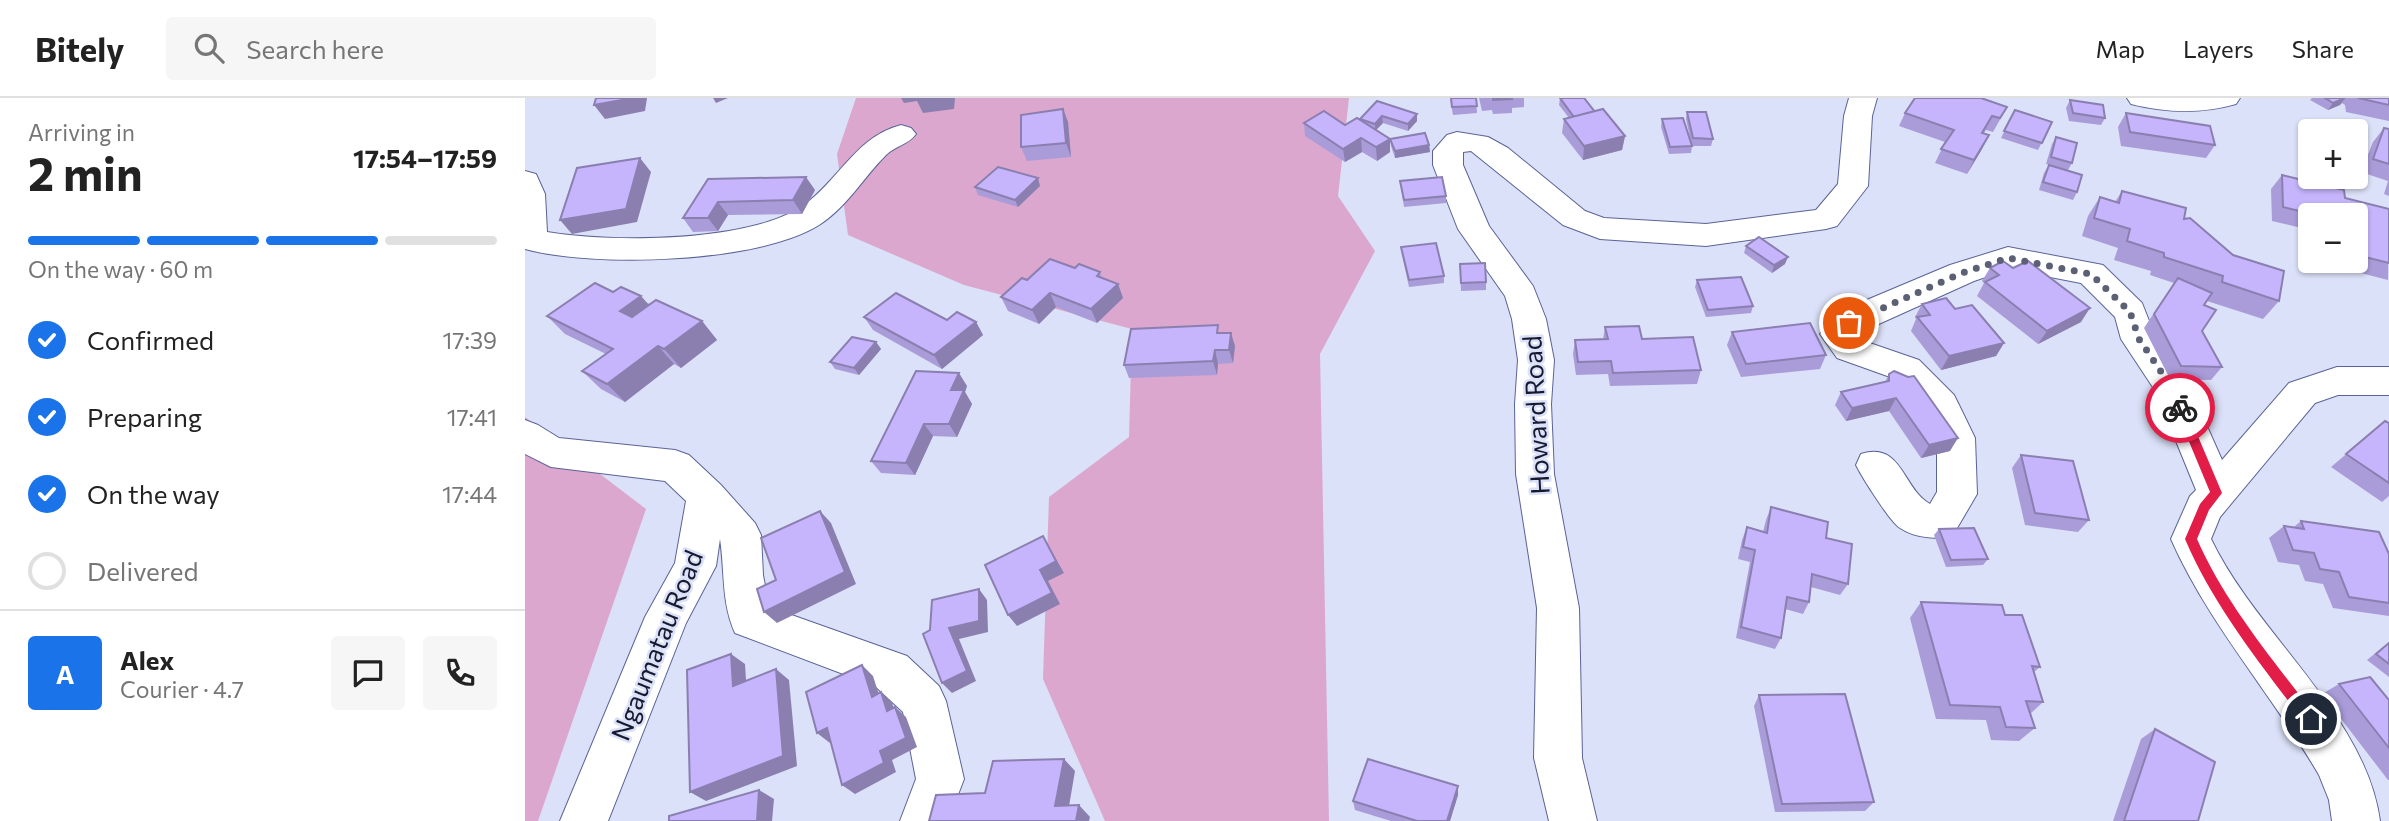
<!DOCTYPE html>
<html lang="en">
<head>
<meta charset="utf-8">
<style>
  :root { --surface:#fff; --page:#f6f6f6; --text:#222; --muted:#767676; --line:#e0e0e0; --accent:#1a73e8 }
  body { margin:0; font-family:Commissioner,sans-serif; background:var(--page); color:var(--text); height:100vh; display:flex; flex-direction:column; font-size:26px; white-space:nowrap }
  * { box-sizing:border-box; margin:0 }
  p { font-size:23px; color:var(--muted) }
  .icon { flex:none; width:38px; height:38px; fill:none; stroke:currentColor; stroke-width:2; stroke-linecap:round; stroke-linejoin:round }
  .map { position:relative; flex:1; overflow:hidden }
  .details { display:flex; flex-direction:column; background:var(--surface); width:525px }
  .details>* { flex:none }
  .controls { position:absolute; left:1773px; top:21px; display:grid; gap:14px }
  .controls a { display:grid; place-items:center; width:70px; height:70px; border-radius:7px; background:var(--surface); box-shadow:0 2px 5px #0004; font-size:35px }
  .pin { position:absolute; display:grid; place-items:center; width:60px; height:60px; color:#fff; margin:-30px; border:4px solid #fff; border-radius:50%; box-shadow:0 2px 7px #0007 }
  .courier { position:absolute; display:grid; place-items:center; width:70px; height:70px; margin:-35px; border:5px solid #e11d48; border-radius:50%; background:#fff; color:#222; box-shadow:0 2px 9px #0007 }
  .overview em { font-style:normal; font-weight:700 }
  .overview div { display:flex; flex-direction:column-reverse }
  .overview { display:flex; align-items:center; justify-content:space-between; height:119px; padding:0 28px }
  h1 { font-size:46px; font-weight:700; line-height:52px }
  .bar { display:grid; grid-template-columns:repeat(4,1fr); gap:10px 7px; align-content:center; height:84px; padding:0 28px }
  .bar i { height:9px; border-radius:5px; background:var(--line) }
  .bar .on { background:var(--accent) }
  .bar p { grid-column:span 4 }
  .line { display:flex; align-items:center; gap:18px; padding:0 28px; border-top:2px solid var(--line) }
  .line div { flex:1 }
  .round { display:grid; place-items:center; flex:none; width:74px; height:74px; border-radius:7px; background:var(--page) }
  ol { padding:0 28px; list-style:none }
  li { display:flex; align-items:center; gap:21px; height:77px }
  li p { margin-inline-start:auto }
  li .icon { padding:7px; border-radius:50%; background:var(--accent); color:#fff; stroke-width:4 }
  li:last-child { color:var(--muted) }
  li i { width:38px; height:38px; border:4px solid var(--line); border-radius:50% }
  header { display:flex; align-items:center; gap:42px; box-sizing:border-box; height:98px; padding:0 35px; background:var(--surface); border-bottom:2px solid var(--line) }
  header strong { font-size:33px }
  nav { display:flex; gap:38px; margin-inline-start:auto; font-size:24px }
  .search { width:490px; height:63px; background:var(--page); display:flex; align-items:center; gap:18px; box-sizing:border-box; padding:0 24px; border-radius:7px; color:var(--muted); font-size:26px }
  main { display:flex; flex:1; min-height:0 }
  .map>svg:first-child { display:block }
</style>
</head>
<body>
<header>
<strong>Bitely</strong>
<div class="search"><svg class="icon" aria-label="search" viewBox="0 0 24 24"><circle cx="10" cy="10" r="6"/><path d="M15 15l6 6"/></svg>Search here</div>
<nav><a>Map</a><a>Layers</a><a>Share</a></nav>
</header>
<main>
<section class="details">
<div class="overview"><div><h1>2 min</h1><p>Arriving in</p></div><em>17:54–17:59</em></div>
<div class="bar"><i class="on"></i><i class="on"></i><i class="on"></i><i></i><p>On the way · 60 m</p></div>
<ol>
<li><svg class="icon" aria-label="check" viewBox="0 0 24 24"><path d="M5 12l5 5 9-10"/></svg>Confirmed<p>17:39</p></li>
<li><svg class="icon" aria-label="check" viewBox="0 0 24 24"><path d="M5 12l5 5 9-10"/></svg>Preparing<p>17:41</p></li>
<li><svg class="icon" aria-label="check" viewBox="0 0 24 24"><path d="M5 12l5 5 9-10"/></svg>On the way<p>17:44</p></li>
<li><i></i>Delivered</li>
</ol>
<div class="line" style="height:126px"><b class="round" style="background:var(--accent);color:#fff">A</b><div><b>Alex</b><p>Courier · 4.7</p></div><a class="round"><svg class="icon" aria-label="chat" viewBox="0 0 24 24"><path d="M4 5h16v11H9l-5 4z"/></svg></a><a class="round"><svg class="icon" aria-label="phone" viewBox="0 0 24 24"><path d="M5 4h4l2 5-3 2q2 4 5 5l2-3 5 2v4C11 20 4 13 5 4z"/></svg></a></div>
</section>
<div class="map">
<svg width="1864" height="723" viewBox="0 0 1864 723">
  <rect width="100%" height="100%" fill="#dbe1f8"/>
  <g fill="#dba7ce">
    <polygon points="331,0 824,0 813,98 850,153 795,256 804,723 580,723 518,581 524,399 604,339 607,231 439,187 323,137 312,56"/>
    <polygon points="0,319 121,411 13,723 0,723"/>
  </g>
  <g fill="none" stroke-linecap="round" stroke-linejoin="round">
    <g stroke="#5a6396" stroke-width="2">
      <g id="minor">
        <polygon points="1324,0 1352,0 1347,18 1343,88 1312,128 1301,131 1181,148 1075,141 1038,127 946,53 938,54 938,67 964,128 1008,188 1021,221 1029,262 1026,306 1029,376 1054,510 1057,660 1072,723 1024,723 1009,660 1012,510 991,376 990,306 993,262 987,221 980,198 933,131 908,67 908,53 922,37 932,34 963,39 983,50 1060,113 1079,120 1181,126 1291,112 1313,86 1319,18"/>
        <path d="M1602,0H1715L1711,6C1675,16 1642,15 1606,6Z"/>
        <path d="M376,27L386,30L391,36C383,47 370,48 361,57C338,80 322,109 294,127C234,165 69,170 0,151V73L11,76L20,96L22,134C85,145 232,145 283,104C316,78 333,38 376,27Z"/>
        <path d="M1483,149L1578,167L1617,205L1630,238L1665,290L1697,362L1764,285L1812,269H1864V297H1813L1790,305L1695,419L1686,441C1732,537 1841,618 1855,723H1807L1804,702L1794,677C1747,596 1684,527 1646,441L1665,398L1671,392L1631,294L1596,241L1590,219L1556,185L1484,171L1449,183L1336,234L1333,237L1336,242L1394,262L1429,297L1434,307L1450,340L1452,396L1428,437C1412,442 1390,440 1375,430C1365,424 1337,379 1331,367L1336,356C1377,343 1377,390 1405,406L1412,394V340L1401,315L1368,280L1312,260L1295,236L1312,216L1337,204L1425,167Z"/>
        <path d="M0,322L13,327L34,340L150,352L164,357L196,387L230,425L236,437L238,477L244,509L382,558L414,588L421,603L439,681L423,723H375L391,681L378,614L350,588L210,535C196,504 200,473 195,441L191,468L161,525L83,723H35L120,519L150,465L161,403L140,383L26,369L0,356Z"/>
      </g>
    </g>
    <use href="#minor" fill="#fff" fill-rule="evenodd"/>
  </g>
  <g fill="#aa9cd9">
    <polygon points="925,0 951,0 952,15 928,17"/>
    <polygon points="954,0 999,0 999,9 987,10 987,15 968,16 967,12 957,13"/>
    <polygon points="1035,0 1070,14 1100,38 1097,52 1058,62 1037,35 1039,21 1044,20 1034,7"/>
    <polygon points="1787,0 1864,0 1864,23 1821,14 1820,7 1817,5 1815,7 1803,12 1785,2"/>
    <polygon points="1545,2 1580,20 1576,27 1544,23 1541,10"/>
    <polygon points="852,3 892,16 892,23 883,33 858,25 851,32 865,54 852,63 837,54 820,64 780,38 779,25 820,27 835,22"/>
    <polygon points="1482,9 1468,34 1461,32 1459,35 1457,51 1442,76 1410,65 1420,44 1374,28 1380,15"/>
    <polygon points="538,11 543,24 546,59 502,63 496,49"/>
    <polygon points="1490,12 1527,24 1513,52 1476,40"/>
    <polygon points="1162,14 1188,41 1186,48 1167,48 1166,55 1144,56 1136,29 1137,21 1166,45 1161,21"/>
    <polygon points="1601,15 1690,47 1681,60 1596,48 1593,29"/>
    <polygon points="1859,30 1864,31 1864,98 1859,96 1863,83 1836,74 1848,44"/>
    <polygon points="1780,35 1785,35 1785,51 1775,43"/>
    <polygon points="1531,39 1547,65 1543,72 1521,66 1527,46"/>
    <polygon points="865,41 904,47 905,54 870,60 866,48"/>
    <polygon points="1524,67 1552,94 1548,102 1514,92 1519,75"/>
    <polygon points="1757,77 1820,100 1864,111 1863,182 1824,172 1823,163 1830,163 1830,117 1785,117 1785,132 1747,123 1746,91"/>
    <polygon points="183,81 290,92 277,116 203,117 193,133 168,134 158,120"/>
    <polygon points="875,83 921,98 921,105 879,109"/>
    <polygon points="515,88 493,109 453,97 450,89"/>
    <polygon points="1597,93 1659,121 1754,203 1738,221 1682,203 1679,207 1677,233 1697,269 1686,282 1645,281 1619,230 1649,185 1625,177 1626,173 1589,162 1593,150 1557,138 1563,118 1575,99 1590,104"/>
    <polygon points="1221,148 1260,166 1247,175 1219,155"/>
    <polygon points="876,149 919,178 919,185 884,189 877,157"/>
    <polygon points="935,166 961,184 961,192 936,193"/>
    <polygon points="550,170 575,174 577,180 593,186 598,200 572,225 531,209 514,226 483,213 476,199 502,182"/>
    <polygon points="1465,170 1556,224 1513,246 1452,198 1459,185 1457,183"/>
    <polygon points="1172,182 1228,208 1226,215 1181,219 1170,189"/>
    <polygon points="88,194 177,223 192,242 156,270 149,266 100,304 76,291 57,273 81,256 40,236 22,218"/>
    <polygon points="1397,206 1430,211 1479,245 1471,258 1416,272 1386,233 1391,221 1390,219"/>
    <polygon points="339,219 451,224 458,237 417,271 348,232"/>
    <polygon points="1080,229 1117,241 1176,272 1172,286 1085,288 1083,276 1051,277 1048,256 1050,242 1078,241"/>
    <polygon points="1207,234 1301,257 1295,271 1216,279 1202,247"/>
    <polygon points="695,235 710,248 708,265 693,266 692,277 604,280 599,267"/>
    <polygon points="351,244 356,251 334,277 310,271 305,264"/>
    <polygon points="1364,276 1425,353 1396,360 1364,313 1321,323 1310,307 1316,294 1360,284"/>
    <polygon points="442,288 440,294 447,306 432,339 408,338 390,377 356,375 346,363"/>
    <polygon points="1860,323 1864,325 1864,398 1857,404 1806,369"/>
    <polygon points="1496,357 1564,422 1553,434 1500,427 1487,370"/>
    <polygon points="1246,409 1301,440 1323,486 1315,497 1286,489 1284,504 1278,516 1260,511 1256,540 1250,551 1211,540 1225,464 1213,461 1217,442 1222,429 1238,434 1241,422"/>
    <polygon points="1776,423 1864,456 1864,518 1808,510 1798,486 1780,483 1774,467 1753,464 1744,440 1759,428 1769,429"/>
    <polygon points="1414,431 1463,461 1458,467 1421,469 1409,437"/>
    <polygon points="1396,504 1515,569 1509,574 1518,604 1505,616 1510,630 1494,643 1466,642 1461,622 1411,621 1385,520"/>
    <polygon points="1864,544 1864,579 1842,562"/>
    <polygon points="1814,586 1864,602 1864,682 1863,682 1797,596"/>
    <polygon points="1234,597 1349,704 1340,713 1250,714 1229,608"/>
    <polygon points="1630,631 1673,723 1588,723 1616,641"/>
    <polygon points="933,697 925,723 866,723 830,712 828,703"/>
  </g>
  <g fill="#8b7fb0">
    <polygon points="108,0 122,0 120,13 80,21 69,7"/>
    <polygon points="188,0 203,0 191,5"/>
    <polygon points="376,0 430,0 429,11 398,15 392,3 379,5"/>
    <polygon points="1820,0 1815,7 1803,12 1808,5"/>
    <polygon points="538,11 543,24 546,59 541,45"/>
    <polygon points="892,16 892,23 883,33 883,26"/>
    <polygon points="857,18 858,25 850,33 850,26"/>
    <polygon points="1464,37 1457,51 1442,76 1449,62"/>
    <polygon points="1100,38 1097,52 1058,62 1059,48"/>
    <polygon points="836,40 837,54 820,64 818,51"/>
    <polygon points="865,41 865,54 852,63 851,49"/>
    <polygon points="904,47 905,54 870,60 870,53"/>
    <polygon points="115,60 126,74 112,124 47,136 35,122"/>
    <polygon points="281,79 290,92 277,116 268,102"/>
    <polygon points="513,80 515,88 493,109 490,102"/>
    <polygon points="193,104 203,117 193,133 183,120"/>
    <polygon points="1263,159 1260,166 1247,175 1249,167"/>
    <polygon points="593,186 598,200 572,225 566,211"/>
    <polygon points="525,195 531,209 514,226 507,212"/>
    <polygon points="116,198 132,216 112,231 95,213"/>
    <polygon points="1565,210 1556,224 1513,246 1522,233"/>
    <polygon points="177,223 192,242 156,270 139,251"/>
    <polygon points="451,224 458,237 417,271 409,257"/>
    <polygon points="706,235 710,248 708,265 704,252"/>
    <polygon points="351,244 356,251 334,277 329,270"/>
    <polygon points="1479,245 1471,258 1416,272 1424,258"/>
    <polygon points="133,248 149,266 100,304 82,286"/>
    <polygon points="690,252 693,266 692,277 688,263"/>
    <polygon points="434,275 442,288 440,294 447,306 432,339 424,326 426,292"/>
    <polygon points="1371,300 1364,313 1321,323 1327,310"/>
    <polygon points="399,326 408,338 390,377 381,365"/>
    <polygon points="1433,340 1425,353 1396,360 1404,347"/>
    <polygon points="295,413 306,425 331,486 252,525 239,514"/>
    <polygon points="518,438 539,475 523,483 535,506 492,528 483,517 515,472"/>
    <polygon points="454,491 462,502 463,534 434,541 451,583 427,595 417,585 424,530"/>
    <polygon points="206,556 220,566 222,598 208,588"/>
    <polygon points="337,567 348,578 358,609 347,599"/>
    <polygon points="251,571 264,582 272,668 181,703 165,694"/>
    <polygon points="356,594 367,605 373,623 362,613"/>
    <polygon points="370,609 381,619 392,649 367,662 371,674 330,696 317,687 355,653"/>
    <polygon points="302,630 314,640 305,645 292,635"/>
    <polygon points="539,661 550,673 542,720 530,708"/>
    <polygon points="933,688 933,697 925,723 922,723"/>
    <polygon points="234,692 249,701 247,723 232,723"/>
    <polygon points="554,707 565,719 564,723 551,723"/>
  </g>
  <g fill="#c6b5fc" stroke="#8b7fb0" stroke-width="2">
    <polygon points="71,0 108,0 69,7"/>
    <polygon points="926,0 951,0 952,8 927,9"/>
    <polygon points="968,0 987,0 987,1 968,2"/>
    <polygon points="1035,0 1059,0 1070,14 1049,19"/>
    <polygon points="1390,0 1456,0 1482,9 1475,20 1467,18 1457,35 1464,37 1449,62 1416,51 1429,32 1380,15"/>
    <polygon points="1800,0 1820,0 1808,5"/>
    <polygon points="1833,0 1864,0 1864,7"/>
    <polygon points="1545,2 1578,7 1580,20 1548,15"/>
    <polygon points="852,3 892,16 883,26 857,18 850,26 835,21"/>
    <polygon points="538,11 541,45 496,49 496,17"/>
    <polygon points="1078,11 1100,38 1059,48 1039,21"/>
    <polygon points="1490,12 1527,24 1517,45 1479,33"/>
    <polygon points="799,13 820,27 832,20 865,41 851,49 836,40 818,51 779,25"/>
    <polygon points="1162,14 1181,14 1188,41 1168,40"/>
    <polygon points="1601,15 1685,28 1690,47 1605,34"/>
    <polygon points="1158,20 1167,48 1145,49 1137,21"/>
    <polygon points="1859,30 1864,31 1864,66 1848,61"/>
    <polygon points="900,35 904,47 870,53 865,41"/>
    <polygon points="1531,39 1552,45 1547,65 1526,59"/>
    <polygon points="115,60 101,111 35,122 52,70"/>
    <polygon points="1524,67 1557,77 1552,94 1518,84"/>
    <polygon points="473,69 513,80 490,102 450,89"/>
    <polygon points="1757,77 1819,92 1820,100 1864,111 1864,165 1836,158 1833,127 1830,127 1830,117 1791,117 1758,109"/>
    <polygon points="281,79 268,102 193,104 183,120 158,120 183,81"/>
    <polygon points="917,79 921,98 879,102 875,83"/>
    <polygon points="1597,93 1661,110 1659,121 1665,120 1708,157 1759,173 1754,203 1697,184 1698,178 1639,159 1639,155 1602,143 1605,131 1569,120 1575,99 1594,105"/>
    <polygon points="1234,139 1263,159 1249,167 1221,148"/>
    <polygon points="911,145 919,178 884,182 876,149"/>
    <polygon points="525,161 550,170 554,166 575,174 572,178 593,186 566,211 525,195 507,212 476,199 497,180 502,182"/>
    <polygon points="1478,163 1488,170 1503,163 1565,210 1522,233 1460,184 1474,177 1465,170"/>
    <polygon points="960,165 961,184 936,185 935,166"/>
    <polygon points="1216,179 1228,208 1183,212 1172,182"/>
    <polygon points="1653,180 1687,195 1679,207 1691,212 1677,233 1697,269 1656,268 1629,216"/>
    <polygon points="70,185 88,194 96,189 116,198 95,213 107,219 131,202 177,223 139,251 133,248 82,286 57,273 88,251 22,218"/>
    <polygon points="371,195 422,222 432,214 451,224 409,257 339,219"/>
    <polygon points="1421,200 1430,211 1447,207 1479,245 1424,258 1392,219 1405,217 1397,206"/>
    <polygon points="1285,225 1301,257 1221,266 1207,234"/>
    <polygon points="693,227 692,235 706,235 704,252 690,252 688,263 599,267 606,231"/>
    <polygon points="1114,228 1117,241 1168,239 1176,272 1088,275 1086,263 1053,264 1050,242 1083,241 1080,229"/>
    <polygon points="327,239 351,244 329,270 305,264"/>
    <polygon points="391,273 434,275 426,292 439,292 424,326 399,326 381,365 346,363"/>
    <polygon points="1369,273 1383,279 1389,278 1433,340 1404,347 1371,300 1327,310 1316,294 1364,283 1364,276"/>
    <polygon points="1860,323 1864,325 1864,385 1821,356"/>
    <polygon points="1496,357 1548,363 1564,422 1510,415"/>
    <polygon points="1246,409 1303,424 1301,440 1327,446 1323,486 1287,476 1284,504 1262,499 1256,540 1216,529 1230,452 1218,449 1222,429 1242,435"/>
    <polygon points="295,413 320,474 239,514 232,491 251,482 236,440"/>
    <polygon points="1776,423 1854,434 1864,456 1864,505 1824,499 1814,474 1795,471 1789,455 1768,452 1759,428 1779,431"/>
    <polygon points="1449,430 1463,461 1426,462 1414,431"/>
    <polygon points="518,438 531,463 515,472 527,495 483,517 460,467"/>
    <polygon points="454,491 454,523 424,530 442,573 417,585 398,536 405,532 407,502"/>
    <polygon points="1396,504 1477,507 1480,517 1497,517 1515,569 1507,568 1518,604 1501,603 1510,630 1481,629 1475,609 1425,607"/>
    <polygon points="1864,545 1864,566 1851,556"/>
    <polygon points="206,556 208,588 251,571 258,658 165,694 162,572"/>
    <polygon points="337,567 347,599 356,594 362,613 370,609 381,640 355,653 359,665 317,687 302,630 292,635 281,594"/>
    <polygon points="1845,579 1864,602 1864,650 1814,586"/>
    <polygon points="1320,596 1349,704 1257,706 1234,597"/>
    <polygon points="1630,631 1690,664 1673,723 1599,723"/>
    <polygon points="539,661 530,708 554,707 551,723 404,723 411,697 460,695 468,663"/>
    <polygon points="843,661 933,688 922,723 892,723 828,703"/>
    <polygon points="234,692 232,723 144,723 144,718"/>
  </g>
  <path fill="#e11d48" d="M1655,306L1661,310L1697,395L1684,412L1672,441C1700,505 1748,562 1790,617V626H1781C1737,568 1689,509 1660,441L1675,406L1685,394L1650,310Z"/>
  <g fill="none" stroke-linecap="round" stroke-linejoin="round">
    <polyline stroke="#5c6075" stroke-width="7" stroke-dasharray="0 12.6" points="1324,225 1437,175 1483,160 1566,176 1605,214 1614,241 1647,290 1655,310"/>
  </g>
  <g text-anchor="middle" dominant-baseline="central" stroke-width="5" stroke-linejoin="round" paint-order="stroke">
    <g font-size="26" fill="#171a2f" stroke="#dbe1f8">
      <text transform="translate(1010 317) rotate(-93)">Howard Road</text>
      <text transform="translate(131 547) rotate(-68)">Ngaumatau Road</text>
    </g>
  </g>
</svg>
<div class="controls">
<a>+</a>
<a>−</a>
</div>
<div class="pin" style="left:1324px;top:225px;background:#ea580c"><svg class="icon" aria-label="bag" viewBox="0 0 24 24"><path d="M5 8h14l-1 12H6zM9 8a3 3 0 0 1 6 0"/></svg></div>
<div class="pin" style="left:1786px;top:621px;background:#1f2937"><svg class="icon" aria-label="home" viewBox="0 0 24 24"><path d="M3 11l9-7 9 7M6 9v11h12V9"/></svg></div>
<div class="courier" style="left:1655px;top:310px"><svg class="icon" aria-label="bike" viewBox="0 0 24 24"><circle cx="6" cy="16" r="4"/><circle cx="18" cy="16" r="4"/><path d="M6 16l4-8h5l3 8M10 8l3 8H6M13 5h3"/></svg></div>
</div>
</main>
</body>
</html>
